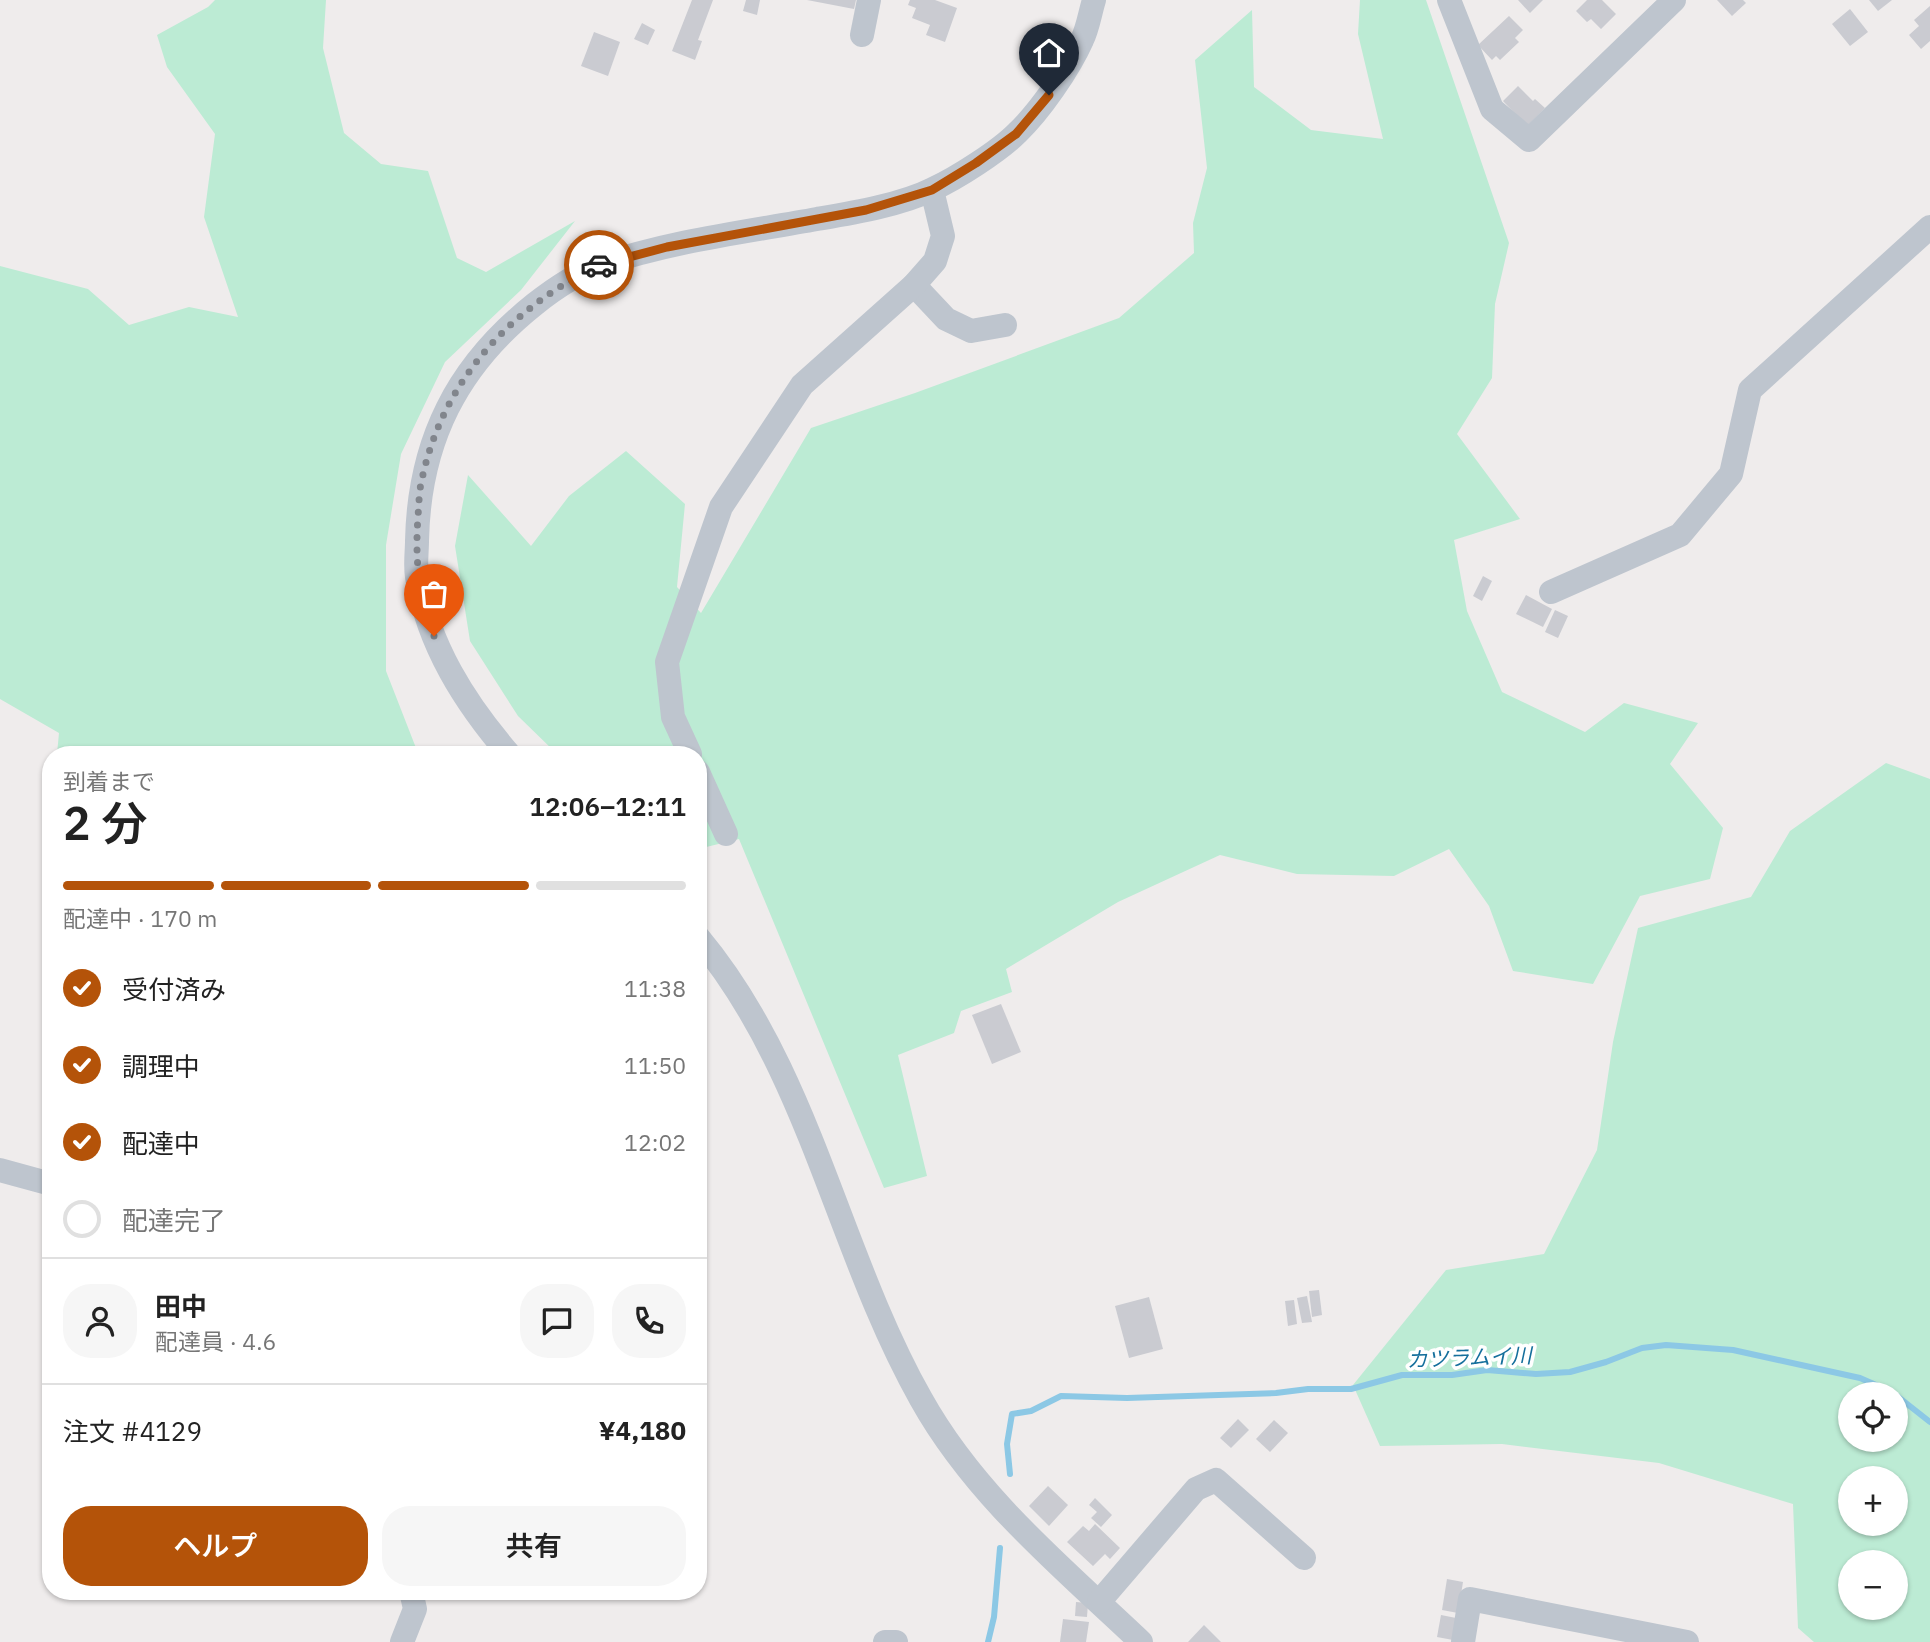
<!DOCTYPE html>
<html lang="ja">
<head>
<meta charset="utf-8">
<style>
  :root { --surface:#fff; --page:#f6f6f6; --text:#222; --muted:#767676; --line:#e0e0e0; --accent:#b45309 }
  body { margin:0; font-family:"IBM Plex Sans","Noto Sans JP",sans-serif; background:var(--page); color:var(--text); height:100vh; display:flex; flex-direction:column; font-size:26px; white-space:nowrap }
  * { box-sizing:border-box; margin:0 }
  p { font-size:23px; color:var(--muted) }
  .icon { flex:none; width:38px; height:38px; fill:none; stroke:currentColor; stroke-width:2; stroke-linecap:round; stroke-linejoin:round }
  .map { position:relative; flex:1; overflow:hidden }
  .panel { position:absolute; left:42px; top:746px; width:665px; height:854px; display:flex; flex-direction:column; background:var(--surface); border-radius:28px; box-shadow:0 2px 5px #0004 }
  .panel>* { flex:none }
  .tools { position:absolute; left:1838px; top:1382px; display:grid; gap:14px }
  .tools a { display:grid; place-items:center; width:70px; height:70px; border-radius:50%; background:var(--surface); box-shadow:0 2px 5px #0004; font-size:35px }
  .pin { position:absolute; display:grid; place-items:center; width:60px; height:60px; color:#fff; margin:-72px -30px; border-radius:50% 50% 50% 0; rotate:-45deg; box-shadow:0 0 7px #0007 }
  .pin .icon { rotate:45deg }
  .courier { position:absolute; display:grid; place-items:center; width:70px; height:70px; margin:-35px; border:5px solid #b45309; border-radius:50%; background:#fff; color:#222; box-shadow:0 2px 9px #0007 }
  .summary em { font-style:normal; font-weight:600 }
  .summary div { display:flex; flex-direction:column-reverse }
  .summary { display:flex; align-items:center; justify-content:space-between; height:119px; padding:0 21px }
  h1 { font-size:46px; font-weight:600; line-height:52px }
  .bar { display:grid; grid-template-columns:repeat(4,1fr); gap:10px 7px; align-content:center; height:84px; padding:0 21px }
  .bar i { height:9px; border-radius:5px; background:var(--line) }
  .bar .on { background:var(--accent) }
  .bar p { grid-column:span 4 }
  .line { display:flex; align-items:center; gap:18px; padding:0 21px; border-top:2px solid var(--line) }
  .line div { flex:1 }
  .round { display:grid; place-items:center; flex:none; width:74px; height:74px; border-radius:28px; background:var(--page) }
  ol { padding:0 21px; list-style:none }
  li { display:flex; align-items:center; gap:21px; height:77px }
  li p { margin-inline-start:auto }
  li .icon { padding:7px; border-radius:50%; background:var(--accent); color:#fff; stroke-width:4 }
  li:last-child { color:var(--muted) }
  li i { width:38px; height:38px; border:4px solid var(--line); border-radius:50% }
  .cta { display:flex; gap:14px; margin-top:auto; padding:14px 21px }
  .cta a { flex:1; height:80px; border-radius:28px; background:var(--accent); color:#fff; font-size:28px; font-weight:600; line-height:80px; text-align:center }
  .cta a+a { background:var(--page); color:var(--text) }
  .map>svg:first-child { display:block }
</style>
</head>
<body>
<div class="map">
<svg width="1930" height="1642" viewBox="0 0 1930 1642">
  <rect width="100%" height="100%" fill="#efecec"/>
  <g fill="#bcebd4" fill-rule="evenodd">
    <polygon points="215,0 326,0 323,48 344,133 381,164 428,171 457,258 486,272 575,221 521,290 445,362 401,454 386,545 386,671 416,748 421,754 57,754 59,733 0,699 0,266 88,289 129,325 189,307 238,317 204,217 215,134 167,67 157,35 208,7"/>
    <polygon points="1360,0 1426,0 1509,243 1495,304 1492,378 1457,434 1520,519 1454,540 1467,611 1502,692 1585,732 1624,703 1698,723 1670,764 1723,828 1710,879 1640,896 1593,984 1513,971 1489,906 1449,849 1394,876 1297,874 1220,855 1118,902 1006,969 1012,992 961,1011 954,1033 898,1055 927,1176 884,1188 739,839 698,849 698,754 557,754 518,716 470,641 455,546 468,475 531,546 569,496 626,451 685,504 677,587 701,613 811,428 915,393 1119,318 1194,253 1193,223 1207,168 1195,60 1252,10 1254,87 1311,130 1383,139 1358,34"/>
    <path d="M1886,763L1930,779V1642H1814L1798,1628L1793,1504L1659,1463L1502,1444L1380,1446L1353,1385L1446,1270L1544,1254L1597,1150L1613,1042L1638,928L1751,897L1790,831ZM1850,1395H1895V1440H1850ZM1850,1479H1895V1524H1850ZM1850,1563H1895V1608H1850Z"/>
  </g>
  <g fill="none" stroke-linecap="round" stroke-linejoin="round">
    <g stroke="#8cc8e5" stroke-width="6">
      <polyline points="1010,1474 1007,1444 1012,1414 1031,1411 1061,1396 1127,1398 1276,1393 1308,1389 1351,1389 1402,1375 1452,1375 1487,1370 1536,1374 1570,1372 1606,1362 1642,1348 1666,1345 1733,1350 1860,1378 1892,1392 1930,1422"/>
      <polyline points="988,1642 994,1617 1000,1548"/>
    </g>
  </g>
  <g fill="#cacbd1">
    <polygon points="692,0 713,0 698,40 702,41 695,60 672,51"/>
    <polygon points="746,0 760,0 757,15 743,11"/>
    <polygon points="807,0 856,0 854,9"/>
    <polygon points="910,0 935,0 957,8 945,42 926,35 930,25 912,18 916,8 908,5"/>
    <polygon points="1518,0 1543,0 1530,13"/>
    <polygon points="1587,0 1602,0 1616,14 1601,29 1591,19 1587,22 1576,11"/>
    <polygon points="1717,0 1743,0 1746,3 1732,16"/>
    <polygon points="1869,0 1892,0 1878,11"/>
    <polygon points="1930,6 1930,41 1921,49 1909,35 1919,26 1914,20"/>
    <polygon points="1850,9 1868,32 1850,46 1832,24"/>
    <polygon points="1509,16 1523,30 1515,38 1519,42 1500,60 1496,56 1492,60 1478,45"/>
    <polygon points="642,23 655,30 648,45 634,39"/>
    <polygon points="594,32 620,42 608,76 581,66"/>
    <polygon points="1518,86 1533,101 1535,99 1545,108 1527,126 1503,101"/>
    <polygon points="1483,576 1492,581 1482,601 1473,596"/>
    <polygon points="1526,595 1552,609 1543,627 1516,614"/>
    <polygon points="1555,610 1568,616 1558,638 1545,632"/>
    <polygon points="1001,1004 1021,1052 992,1064 972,1015"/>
    <polygon points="1319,1290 1322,1315 1312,1317 1309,1291"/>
    <polygon points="1307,1296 1312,1322 1302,1323 1297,1298"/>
    <polygon points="1149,1297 1163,1349 1129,1358 1115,1306"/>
    <polygon points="1294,1300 1297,1324 1288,1326 1285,1301"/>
    <polygon points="1238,1419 1249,1430 1231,1448 1220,1438"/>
    <polygon points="1274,1420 1288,1433 1270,1452 1256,1439"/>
    <polygon points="1048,1486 1068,1505 1049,1526 1029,1506"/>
    <polygon points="1095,1498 1112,1515 1101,1527 1091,1518 1097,1512 1089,1505"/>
    <polygon points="1095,1524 1120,1548 1110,1559 1105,1554 1093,1566 1067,1542 1083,1526 1089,1531"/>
    <polygon points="1447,1579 1463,1582 1458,1613 1442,1610"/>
    <polygon points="1076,1602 1088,1603 1087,1617 1075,1616"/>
    <polygon points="1441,1615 1456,1618 1453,1640 1437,1637"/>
    <polygon points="1063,1619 1089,1622 1086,1642 1060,1642"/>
    <polygon points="1204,1625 1221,1642 1188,1642"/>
  </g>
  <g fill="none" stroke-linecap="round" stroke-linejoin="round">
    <g stroke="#bec5ce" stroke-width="24">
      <polyline points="1449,0 1492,109 1529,140 1674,0"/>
      <polyline points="862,35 869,0"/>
      <polyline points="914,285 946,319 971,331 1005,325"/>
      <polyline points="1551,592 1680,535 1731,474 1750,390 1930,227"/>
      <path d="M509,754C465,703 428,645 417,577C415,565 417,552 417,541C419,441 457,366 535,304C554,289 578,273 601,265C671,241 746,232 817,219C852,213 901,205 933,189C957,178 999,151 1017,133C1040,111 1069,69 1082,40C1088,28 1090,13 1094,0"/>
      <polyline points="690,754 673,717 667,662 721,507 802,385 914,285 935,261 943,236 932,190"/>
      <polyline points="698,772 726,834"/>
      <path d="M698,937C810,1071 837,1250 921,1399C975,1496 1062,1567 1141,1642"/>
      <polyline points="0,1170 51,1184"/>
      <polyline points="1099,1602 1196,1489 1216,1480 1304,1558"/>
      <polyline points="402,1642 415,1609 411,1591"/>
      <polyline points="885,1642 896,1642"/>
      <polyline points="1463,1642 1470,1599 1687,1642"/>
    </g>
  </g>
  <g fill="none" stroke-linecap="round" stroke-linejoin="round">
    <path stroke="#81858c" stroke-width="7" stroke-dasharray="0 12.6" d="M434,636C418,596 415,559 418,516C419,504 419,490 422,479C443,380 511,308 599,265"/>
    <polyline stroke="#b45309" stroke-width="9" points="599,265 667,247 866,210 932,190 976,163 1016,134 1049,95"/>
  </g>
  <g text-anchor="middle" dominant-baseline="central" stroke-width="7" stroke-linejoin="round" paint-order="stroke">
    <g font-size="21" font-style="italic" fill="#156f9c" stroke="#fff">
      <text transform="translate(1469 1357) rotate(-2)">カツラムイ川</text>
    </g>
  </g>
</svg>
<div class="tools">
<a><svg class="icon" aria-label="locate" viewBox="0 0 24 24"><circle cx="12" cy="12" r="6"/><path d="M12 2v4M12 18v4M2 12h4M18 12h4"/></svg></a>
<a>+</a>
<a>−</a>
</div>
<div class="pin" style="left:434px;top:636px;background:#ea580c"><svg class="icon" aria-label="bag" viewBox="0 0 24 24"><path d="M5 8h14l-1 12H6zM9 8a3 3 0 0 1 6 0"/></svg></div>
<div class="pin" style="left:1049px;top:95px;background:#1f2937"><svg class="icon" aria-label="home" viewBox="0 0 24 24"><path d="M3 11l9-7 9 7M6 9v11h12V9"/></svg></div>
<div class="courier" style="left:599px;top:265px"><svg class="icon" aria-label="car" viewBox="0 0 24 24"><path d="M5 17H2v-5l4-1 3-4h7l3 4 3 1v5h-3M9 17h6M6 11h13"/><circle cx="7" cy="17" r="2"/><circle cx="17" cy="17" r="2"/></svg></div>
<section class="panel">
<div class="summary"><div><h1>2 分</h1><p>到着まで</p></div><em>12:06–12:11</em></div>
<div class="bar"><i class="on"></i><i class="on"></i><i class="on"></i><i></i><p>配達中 · 170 m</p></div>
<ol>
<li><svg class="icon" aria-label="check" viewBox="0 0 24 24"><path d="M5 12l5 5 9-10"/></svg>受付済み<p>11:38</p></li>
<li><svg class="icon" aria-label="check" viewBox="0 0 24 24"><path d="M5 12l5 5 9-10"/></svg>調理中<p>11:50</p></li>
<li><svg class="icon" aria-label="check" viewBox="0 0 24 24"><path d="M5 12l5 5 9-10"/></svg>配達中<p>12:02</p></li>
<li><i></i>配達完了</li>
</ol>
<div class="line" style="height:126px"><a class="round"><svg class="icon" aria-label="person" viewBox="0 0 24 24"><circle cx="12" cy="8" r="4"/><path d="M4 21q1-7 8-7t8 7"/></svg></a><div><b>田中</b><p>配達員 · 4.6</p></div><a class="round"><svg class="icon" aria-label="chat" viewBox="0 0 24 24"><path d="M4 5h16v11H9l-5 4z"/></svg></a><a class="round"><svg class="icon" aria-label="phone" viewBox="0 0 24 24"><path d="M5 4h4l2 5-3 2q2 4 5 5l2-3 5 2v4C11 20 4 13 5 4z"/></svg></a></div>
<div class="line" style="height:91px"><div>注文 #4129</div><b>¥4,180</b></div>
<div class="cta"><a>ヘルプ</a><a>共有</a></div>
</section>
</div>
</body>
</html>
